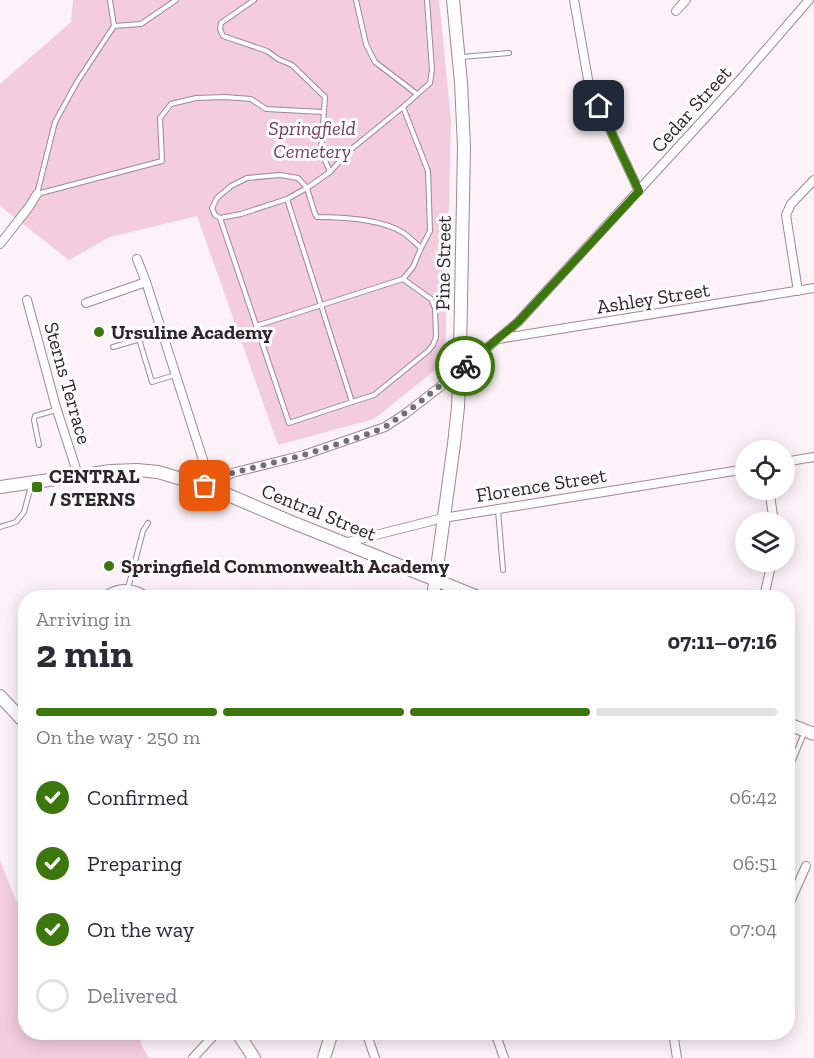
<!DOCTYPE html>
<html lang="en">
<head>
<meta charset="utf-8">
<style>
  :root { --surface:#fff; --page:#f7f7f7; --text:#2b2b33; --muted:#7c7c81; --line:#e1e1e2; --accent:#3c770e }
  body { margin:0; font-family:"Zilla Slab",serif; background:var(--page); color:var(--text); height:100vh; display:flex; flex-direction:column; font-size:22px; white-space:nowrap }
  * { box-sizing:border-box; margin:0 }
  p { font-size:20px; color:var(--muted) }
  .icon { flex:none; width:33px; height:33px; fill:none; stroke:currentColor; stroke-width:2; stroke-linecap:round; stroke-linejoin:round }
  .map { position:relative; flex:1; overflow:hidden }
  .side { position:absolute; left:18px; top:590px; width:777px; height:450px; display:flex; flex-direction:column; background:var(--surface); border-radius:24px; box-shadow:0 3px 15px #0003 }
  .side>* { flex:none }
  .buttons { position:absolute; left:735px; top:440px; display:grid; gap:12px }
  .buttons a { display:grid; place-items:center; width:60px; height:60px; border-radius:50%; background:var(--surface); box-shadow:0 3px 15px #0003; font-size:30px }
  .pin { position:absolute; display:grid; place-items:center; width:51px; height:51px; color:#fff; margin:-26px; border-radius:12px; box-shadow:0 3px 9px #0006 }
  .courier { position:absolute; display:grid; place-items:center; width:60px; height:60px; margin:-30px; border:4px solid #3c770e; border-radius:50%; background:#fff; color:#222; box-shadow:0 2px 8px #0007 }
  .overview em { font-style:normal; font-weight:700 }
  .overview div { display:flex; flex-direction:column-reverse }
  .overview { display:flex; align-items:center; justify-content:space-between; height:102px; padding:0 18px }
  h1 { font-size:39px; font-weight:700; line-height:45px }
  .bar { display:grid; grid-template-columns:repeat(4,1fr); gap:9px 6px; align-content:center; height:72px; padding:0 18px }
  .bar i { height:8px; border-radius:4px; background:var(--line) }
  .bar .active { background:var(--accent) }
  .bar p { grid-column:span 4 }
  ol { padding:0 18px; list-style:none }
  li { display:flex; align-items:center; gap:18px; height:66px }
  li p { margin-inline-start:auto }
  li .icon { padding:6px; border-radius:50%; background:var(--accent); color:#fff; stroke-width:4 }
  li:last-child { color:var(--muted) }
  li i { width:33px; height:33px; border:3px solid var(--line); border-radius:50% }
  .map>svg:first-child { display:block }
</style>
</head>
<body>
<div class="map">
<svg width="814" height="1058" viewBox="0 0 814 1058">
  <rect width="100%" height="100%" fill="#fdf2f7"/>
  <g fill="#f3ccde">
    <polygon points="73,0 439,0 451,120 445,362 374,419 278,445 197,216 110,237 69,260 0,206 0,84 71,22"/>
    <polygon points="0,860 16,901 25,899 26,1032 140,1032 141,1045 149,1058 0,1058"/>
  </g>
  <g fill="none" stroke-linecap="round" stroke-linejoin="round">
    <g stroke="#a08793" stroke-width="6">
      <g id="service">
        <polyline points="110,0 114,26 141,24 176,0"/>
        <path d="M254,0L221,23L220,29L223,36L267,51L278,59L292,65L325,97L321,151L330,172L307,188L315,214L317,217C343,217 380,219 402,232C409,236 415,243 421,248"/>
        <polyline points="356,0 366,44 375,62 417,94"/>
        <polyline points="114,26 77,82 55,122 37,194 162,161 160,118 171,104 196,98 225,97 251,99 266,109 323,112"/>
        <polyline points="462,57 509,53"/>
        <polyline points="330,172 349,151 403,107 430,83 432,70 427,0"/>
        <polyline points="220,218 289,423 352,402 287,199 241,214 220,218 215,215 212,208 217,198 231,186 247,178 280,175 298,178 307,188 287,199"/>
        <polyline points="256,326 403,279"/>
        <polyline points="139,339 152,382 175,375"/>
        <polyline points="113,347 151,336 161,332"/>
        <polyline points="352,402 374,395 428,351 433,345 436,337 435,308 431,299 403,279 413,267 421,248 430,231 428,171 403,107"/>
        <polyline points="39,445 34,420 35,416 56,410"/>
        <polyline points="498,510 503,570"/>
        <polyline points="0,527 16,522 24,512 31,486"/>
        <polyline points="128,588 143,531 148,523"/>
        <polyline points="788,750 796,753"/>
        <polyline points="788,772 805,731"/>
      </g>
    </g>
    <g stroke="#a08793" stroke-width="10">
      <g id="minor">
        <polyline points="574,0 589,85 639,191"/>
        <polyline points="676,11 686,0"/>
        <polyline points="0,244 29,207 37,194"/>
        <polyline points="137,259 146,282 212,488 222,479 232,473 304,455 385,427 405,414 445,383 518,322 738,82 809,0"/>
        <polyline points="798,291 786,215 791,204 814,180"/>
        <polyline points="27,300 56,407 78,475"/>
        <polyline points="86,303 146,282"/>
        <polyline points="498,339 814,288"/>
        <polyline points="784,462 814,457"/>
        <polyline points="769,489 774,522"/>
        <polyline points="344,543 443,518 746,469"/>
        <path d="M104,597C118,586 134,587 148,597"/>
        <polyline points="764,597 772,561"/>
        <polyline points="790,902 806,866"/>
        <polyline points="366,1032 375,1058"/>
        <polyline points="495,1032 504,1058"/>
        <polyline points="673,1032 677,1058"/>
        <polyline points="193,1058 217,1032"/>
      </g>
    </g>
    <g stroke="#a08793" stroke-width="14">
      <g id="secondary">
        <polyline points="0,487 111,471 137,470 158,472 212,488 289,521 478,597"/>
        <polyline points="433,597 454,444 458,407 460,353 464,147 461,82 453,0"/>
        <polyline points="0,696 26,724"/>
        <polyline points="788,724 814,734"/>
        <polyline points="237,1032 254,1058"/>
        <polyline points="324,1058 332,1032"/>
      </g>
    </g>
    <use href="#service" stroke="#fff" stroke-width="4"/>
    <use href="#minor" stroke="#fff" stroke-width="8"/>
    <use href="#secondary" stroke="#fff" stroke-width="12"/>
  </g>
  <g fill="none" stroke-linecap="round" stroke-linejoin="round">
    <polyline stroke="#776d72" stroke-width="6" stroke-dasharray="0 10.8" points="205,486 212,488 222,479 232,473 304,455 371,433 385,427 415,406 465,366"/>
    <polyline stroke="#3c770e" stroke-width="8" points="465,366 518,322 639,191 599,106"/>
  </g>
  <g fill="#3c770e" stroke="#fff" stroke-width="2">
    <circle cx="99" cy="332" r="6"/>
    <rect x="31" y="481" width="12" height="12" rx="3"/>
    <circle cx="109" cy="566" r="6"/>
  </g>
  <g text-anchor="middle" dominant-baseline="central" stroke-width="6" stroke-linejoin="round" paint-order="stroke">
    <g font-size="20" fill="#2f252a" stroke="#fff">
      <text transform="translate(691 109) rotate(-48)">Cedar Street</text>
      <text transform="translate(443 263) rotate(-89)">Pine Street</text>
      <text transform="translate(653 298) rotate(-9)">Ashley Street</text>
      <text transform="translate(68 383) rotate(74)">Sterns Terrace</text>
      <text transform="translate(541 485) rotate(-9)">Florence Street</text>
      <text transform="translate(319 512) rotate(22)">Central Street</text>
    </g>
    <g font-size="20" font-style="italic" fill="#743b5a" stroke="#fff">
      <text x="312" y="128">Springfield<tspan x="312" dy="23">Cemetery</tspan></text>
    </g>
    <g font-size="20" font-weight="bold" fill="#2f252a" stroke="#fff" text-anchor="start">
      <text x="111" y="332">Ursuline Academy</text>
      <text x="49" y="476">CENTRAL<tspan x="49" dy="23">/ STERNS</tspan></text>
      <text x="121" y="566">Springfield Commonwealth Academy</text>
    </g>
  </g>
</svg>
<div class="buttons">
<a><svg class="icon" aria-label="locate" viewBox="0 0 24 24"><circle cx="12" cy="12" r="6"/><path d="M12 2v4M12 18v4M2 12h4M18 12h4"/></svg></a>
<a><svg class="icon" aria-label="layers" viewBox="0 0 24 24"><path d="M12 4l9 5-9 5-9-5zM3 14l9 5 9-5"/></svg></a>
</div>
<div class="pin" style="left:205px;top:486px;background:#ea580c"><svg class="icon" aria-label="bag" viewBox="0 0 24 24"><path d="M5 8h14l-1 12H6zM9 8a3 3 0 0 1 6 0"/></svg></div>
<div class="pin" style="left:599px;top:106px;background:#1f2937"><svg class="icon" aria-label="home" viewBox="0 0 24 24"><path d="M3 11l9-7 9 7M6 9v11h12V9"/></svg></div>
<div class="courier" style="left:465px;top:366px"><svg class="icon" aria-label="bike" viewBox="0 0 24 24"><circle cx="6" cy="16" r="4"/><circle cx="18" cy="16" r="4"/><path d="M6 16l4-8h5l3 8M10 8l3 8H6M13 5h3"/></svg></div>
<section class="side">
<div class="overview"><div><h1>2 min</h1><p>Arriving in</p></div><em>07:11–07:16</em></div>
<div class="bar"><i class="active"></i><i class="active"></i><i class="active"></i><i></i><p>On the way · 250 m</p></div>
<ol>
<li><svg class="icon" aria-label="check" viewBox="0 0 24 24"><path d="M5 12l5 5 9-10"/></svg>Confirmed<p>06:42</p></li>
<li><svg class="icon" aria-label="check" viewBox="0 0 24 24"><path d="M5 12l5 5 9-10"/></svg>Preparing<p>06:51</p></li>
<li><svg class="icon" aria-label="check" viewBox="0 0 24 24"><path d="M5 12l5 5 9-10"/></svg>On the way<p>07:04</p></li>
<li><i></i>Delivered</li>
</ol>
</section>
</div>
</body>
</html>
